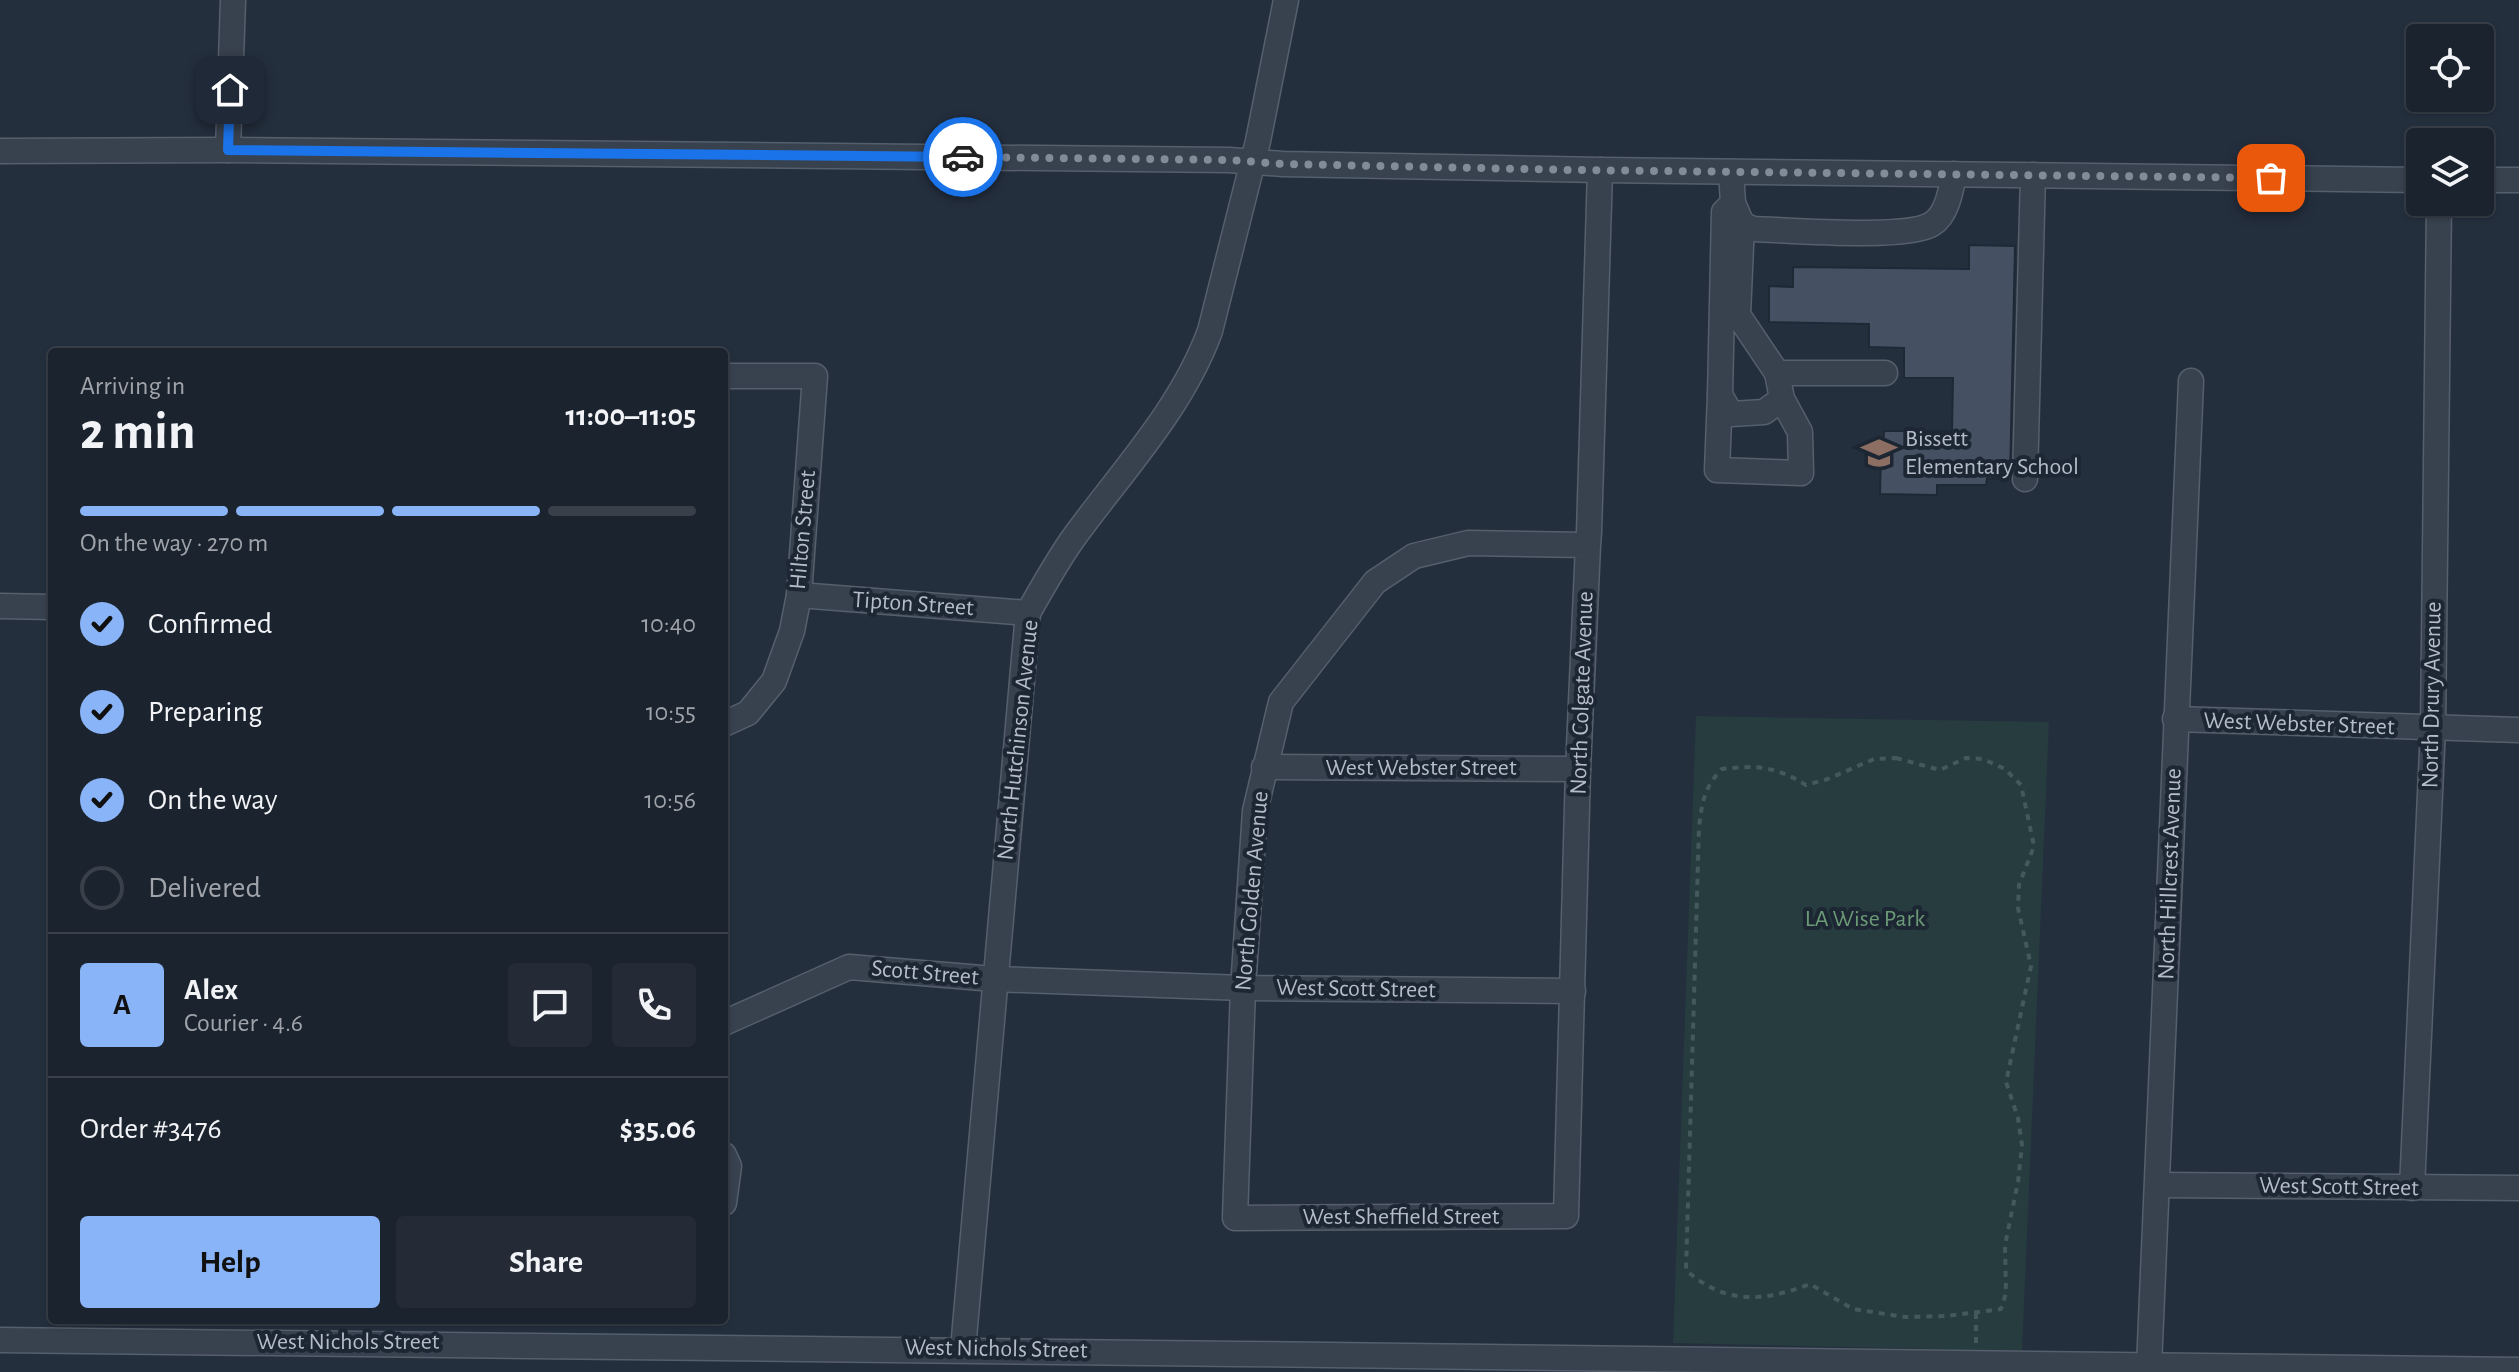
<!DOCTYPE html>
<html lang="en">
<head>
<meta charset="utf-8">
<style>
  :root { --surface:#1b232e; --page:#242b36; --text:#f1f3f6; --muted:#a0a4aa; --line:#39404a; --accent:#8ab4f8 }
  body { margin:0; font-family:"Alegreya Sans",sans-serif; background:var(--page); color:var(--text); height:100vh; display:flex; flex-direction:column; font-size:30px; white-space:nowrap }
  * { box-sizing:border-box; margin:0 }
  p { font-size:26px; color:var(--muted) }
  .icon { flex:none; width:44px; height:44px; fill:none; stroke:currentColor; stroke-width:2; stroke-linecap:round; stroke-linejoin:round }
  .map { position:relative; flex:1; overflow:hidden }
  .side { position:absolute; left:48px; top:348px; width:680px; height:976px; display:flex; flex-direction:column; background:var(--surface); border-radius:8px; box-shadow:0 2px 6px #0004,0 0 0 2px var(--line) }
  .side>* { flex:none }
  .controls { position:absolute; left:2406px; top:24px; display:grid; gap:16px }
  .controls a { display:grid; place-items:center; width:88px; height:88px; border-radius:8px; background:var(--surface); box-shadow:0 2px 6px #0004,0 0 0 2px var(--line); font-size:40px }
  .pin { position:absolute; display:grid; place-items:center; width:68px; height:68px; color:#fff; margin:-34px; border-radius:16px; box-shadow:0 4px 12px #0006 }
  .courier { position:absolute; display:grid; place-items:center; width:80px; height:80px; margin:-40px; border:6px solid #1a73e8; border-radius:50%; background:#fff; color:#222; box-shadow:0 2px 10px #0007 }
  .overview em { font-style:normal; font-weight:600 }
  .overview div { display:flex; flex-direction:column-reverse }
  .overview { display:flex; align-items:center; justify-content:space-between; height:136px; padding:0 32px }
  h1 { font-size:52px; font-weight:600; line-height:60px }
  .bar { display:grid; grid-template-columns:repeat(4,1fr); gap:12px 8px; align-content:center; height:96px; padding:0 32px }
  .bar i { height:10px; border-radius:6px; background:var(--line) }
  .bar .selected { background:var(--accent) }
  .bar p { grid-column:span 4 }
  .line { display:flex; align-items:center; gap:20px; padding:0 32px; border-top:2px solid var(--line) }
  .line div { flex:1 }
  .round { display:grid; place-items:center; flex:none; width:84px; height:84px; border-radius:8px; background:var(--page) }
  ol { padding:0 32px; list-style:none }
  li { display:flex; align-items:center; gap:24px; height:88px }
  li p { margin-inline-start:auto }
  li .icon { padding:8px; border-radius:50%; background:var(--accent); color:#111; stroke-width:4 }
  li:last-child { color:var(--muted) }
  li i { width:44px; height:44px; border:4px solid var(--line); border-radius:50% }
  .primary-button { display:flex; gap:16px; margin-top:auto; padding:16px 32px }
  .primary-button a { flex:1; height:92px; border-radius:8px; background:var(--accent); color:#111; font-size:32px; font-weight:600; line-height:92px; text-align:center }
  .primary-button a+a { background:var(--page); color:var(--text) }
  .map>svg:first-child { display:block }
</style>
</head>
<body>
<div class="map">
<svg width="2519" height="1372" viewBox="0 0 2519 1372">
  <rect width="100%" height="100%" fill="#242f3e"/>
  <polygon fill="#263c3f" points="1696,716 2049,722 2022,1351 1673,1343"/>
  <polygon fill="#455162" stroke="#1f2835" stroke-width="2" points="1969,245 2015,246 2010,479 1987,479 1986,485 1937,485 1937,495 1880,494 1881,453 1883,453 1884,431 1952,431 1953,378 1904,378 1904,348 1869,347 1869,324 1769,322 1769,286 1793,287 1793,267 1969,269"/>
  <g fill="none" stroke-linecap="round" stroke-linejoin="round">
    <g stroke="#565f6c" stroke-width="27">
      <g id="minor">
        <polyline points="228,150 233,0"/>
        <polyline points="0,151 228,150 1229,160 1283,164 1600,170 2420,180"/>
        <polyline points="1731,172 1733,203 1742,224 1738,315 1777,373 1782,399 1764,412 1731,414 1720,395 1724,212 1733,203"/>
        <polyline points="2480,180 2519,180"/>
        <path d="M1742,224L1753,229C1789,230 1906,240 1932,224C1947,215 1951,190 1954,174"/>
        <polyline points="1777,373 1885,373"/>
        <polyline points="724,376 815,376 799,595 792,631 774,681 748,713 724,724"/>
        <polyline points="1720,395 1717,470 1801,473 1800,432 1782,399"/>
        <polyline points="2025,479 2033,175"/>
        <polyline points="1588,545 1468,543 1414,556 1375,582 1281,702 1255,811 1243,988 1235,1218 1566,1216 1578,769 1588,545 1589,532 1600,170"/>
        <polyline points="799,595 1028,613"/>
        <polyline points="0,606 52,607"/>
        <polyline points="2175,719 2519,730"/>
        <polyline points="1264,767 1578,769"/>
        <polyline points="724,1023 849,967 994,979 1243,988 1573,991"/>
        <polyline points="724,1155 729,1166 724,1203"/>
        <polyline points="2158,1185 2519,1188"/>
        <polyline points="2412,1188 2433,728 2439,202"/>
        <path d="M0,1340C840,1345 1679,1363 2519,1370"/>
        <path d="M963,1349L1028,613C1042,588 1056,563 1072,540C1121,472 1181,410 1210,331L1258,141L1286,0"/>
        <polyline points="2149,1367 2191,381"/>
      </g>
    </g>
    <g stroke="#44595c" stroke-width="4" stroke-dasharray="6 6" stroke-linecap="butt">
      <path d="M1896,758L1940,770L1966,758L1983,759L2005,769L2021,785L2034,846L2019,885L2018,908L2031,966L2006,1082L2018,1118L2022,1145L2018,1182L2005,1245L2006,1293L2001,1309L1947,1316L1905,1317L1853,1309L1810,1284C1763,1302 1725,1305 1686,1270L1699,827C1702,803 1704,787 1722,769C1757,765 1775,766 1806,785L1828,779L1874,759Z"/>
      <polyline points="1976,1343 1976,1314"/>
    </g>
    <use href="#minor" stroke="#38414e" stroke-width="24"/>
  </g>
  <g fill="none" stroke-linecap="round" stroke-linejoin="round">
    <polyline stroke="#828b98" stroke-width="8" stroke-dasharray="0 14.4" points="963,157 1229,160 1283,164 1573,170 2271,178"/>
    <polyline stroke="#1a73e8" stroke-width="10" points="230,90 228,150 963,157"/>
  </g>
  <defs>
    <g id="school-bare" transform="scale(2.76)"><path d="M0-5L7-2L0 1L-7-2ZM-4 1L0 2.5L4 1V4Q0 6-4 4Z" fill="#8d6e63" stroke="#1d2633" stroke-width="2.5" paint-order="stroke"/></g>
  </defs>
  <g fill-rule="evenodd">
    <use href="#school-bare" x="1879" y="453"/>
  </g>
  <g text-anchor="middle" dominant-baseline="central" stroke-width="8" stroke-linejoin="round" paint-order="stroke">
    <g font-size="24" fill="#b4bcc9" stroke="#1d2633" text-anchor="start">
      <text x="1905" y="439">Bissett<tspan x="1905" dy="28">Elementary School</tspan></text>
    </g>
    <g font-size="24" fill="#b4bcc9" stroke="#1d2633">
      <text transform="translate(803 530) rotate(-85)">Hilton Street</text>
      <text transform="translate(913 604) rotate(4)">Tipton Street</text>
      <text transform="translate(1582 693) rotate(-88)">North Colgate Avenue</text>
      <text transform="translate(2432 695) rotate(-89)">North Drury Avenue</text>
      <text transform="translate(2299 724) rotate(2)">West Webster Street</text>
      <text transform="translate(1018 740) rotate(-84)">North Hutchinson Avenue</text>
      <text x="1421" y="768">West Webster Street</text>
      <text transform="translate(2170 874) rotate(-88)">North Hillcrest Avenue</text>
      <text transform="translate(1252 891) rotate(-85)">North Golden Avenue</text>
      <text transform="translate(925 973) rotate(5)">Scott Street</text>
      <text transform="translate(1356 989) rotate(1)">West Scott Street</text>
      <text transform="translate(2339 1187) rotate(1)">West Scott Street</text>
      <text x="1401" y="1217">West Sheffield Street</text>
      <text x="348" y="1342">West Nichols Street</text>
      <text transform="translate(996 1349) rotate(1)">West Nichols Street</text>
    </g>
    <g font-size="24" fill="#6b9a76" stroke="#1d2633">
      <text x="1865" y="919">LA Wise Park</text>
    </g>
  </g>
</svg>
<div class="controls">
<a><svg class="icon" aria-label="locate" viewBox="0 0 24 24"><circle cx="12" cy="12" r="6"/><path d="M12 2v4M12 18v4M2 12h4M18 12h4"/></svg></a>
<a><svg class="icon" aria-label="layers" viewBox="0 0 24 24"><path d="M12 4l9 5-9 5-9-5zM3 14l9 5 9-5"/></svg></a>
</div>
<div class="pin" style="left:2271px;top:178px;background:#ea580c"><svg class="icon" aria-label="bag" viewBox="0 0 24 24"><path d="M5 8h14l-1 12H6zM9 8a3 3 0 0 1 6 0"/></svg></div>
<div class="pin" style="left:230px;top:90px;background:#1f2937"><svg class="icon" aria-label="home" viewBox="0 0 24 24"><path d="M3 11l9-7 9 7M6 9v11h12V9"/></svg></div>
<div class="courier" style="left:963px;top:157px"><svg class="icon" aria-label="car" viewBox="0 0 24 24"><path d="M5 17H2v-5l4-1 3-4h7l3 4 3 1v5h-3M9 17h6M6 11h13"/><circle cx="7" cy="17" r="2"/><circle cx="17" cy="17" r="2"/></svg></div>
<section class="side">
<div class="overview"><div><h1>2 min</h1><p>Arriving in</p></div><em>11:00–11:05</em></div>
<div class="bar"><i class="selected"></i><i class="selected"></i><i class="selected"></i><i></i><p>On the way · 270 m</p></div>
<ol>
<li><svg class="icon" aria-label="check" viewBox="0 0 24 24"><path d="M5 12l5 5 9-10"/></svg>Confirmed<p>10:40</p></li>
<li><svg class="icon" aria-label="check" viewBox="0 0 24 24"><path d="M5 12l5 5 9-10"/></svg>Preparing<p>10:55</p></li>
<li><svg class="icon" aria-label="check" viewBox="0 0 24 24"><path d="M5 12l5 5 9-10"/></svg>On the way<p>10:56</p></li>
<li><i></i>Delivered</li>
</ol>
<div class="line" style="height:144px"><b class="round" style="background:var(--accent);color:#111">A</b><div><b>Alex</b><p>Courier · 4.6</p></div><a class="round"><svg class="icon" aria-label="chat" viewBox="0 0 24 24"><path d="M4 5h16v11H9l-5 4z"/></svg></a><a class="round"><svg class="icon" aria-label="phone" viewBox="0 0 24 24"><path d="M5 4h4l2 5-3 2q2 4 5 5l2-3 5 2v4C11 20 4 13 5 4z"/></svg></a></div>
<div class="line" style="height:104px"><div>Order #3476</div><b>$35.06</b></div>
<div class="primary-button"><a>Help</a><a>Share</a></div>
</section>
</div>
</body>
</html>
